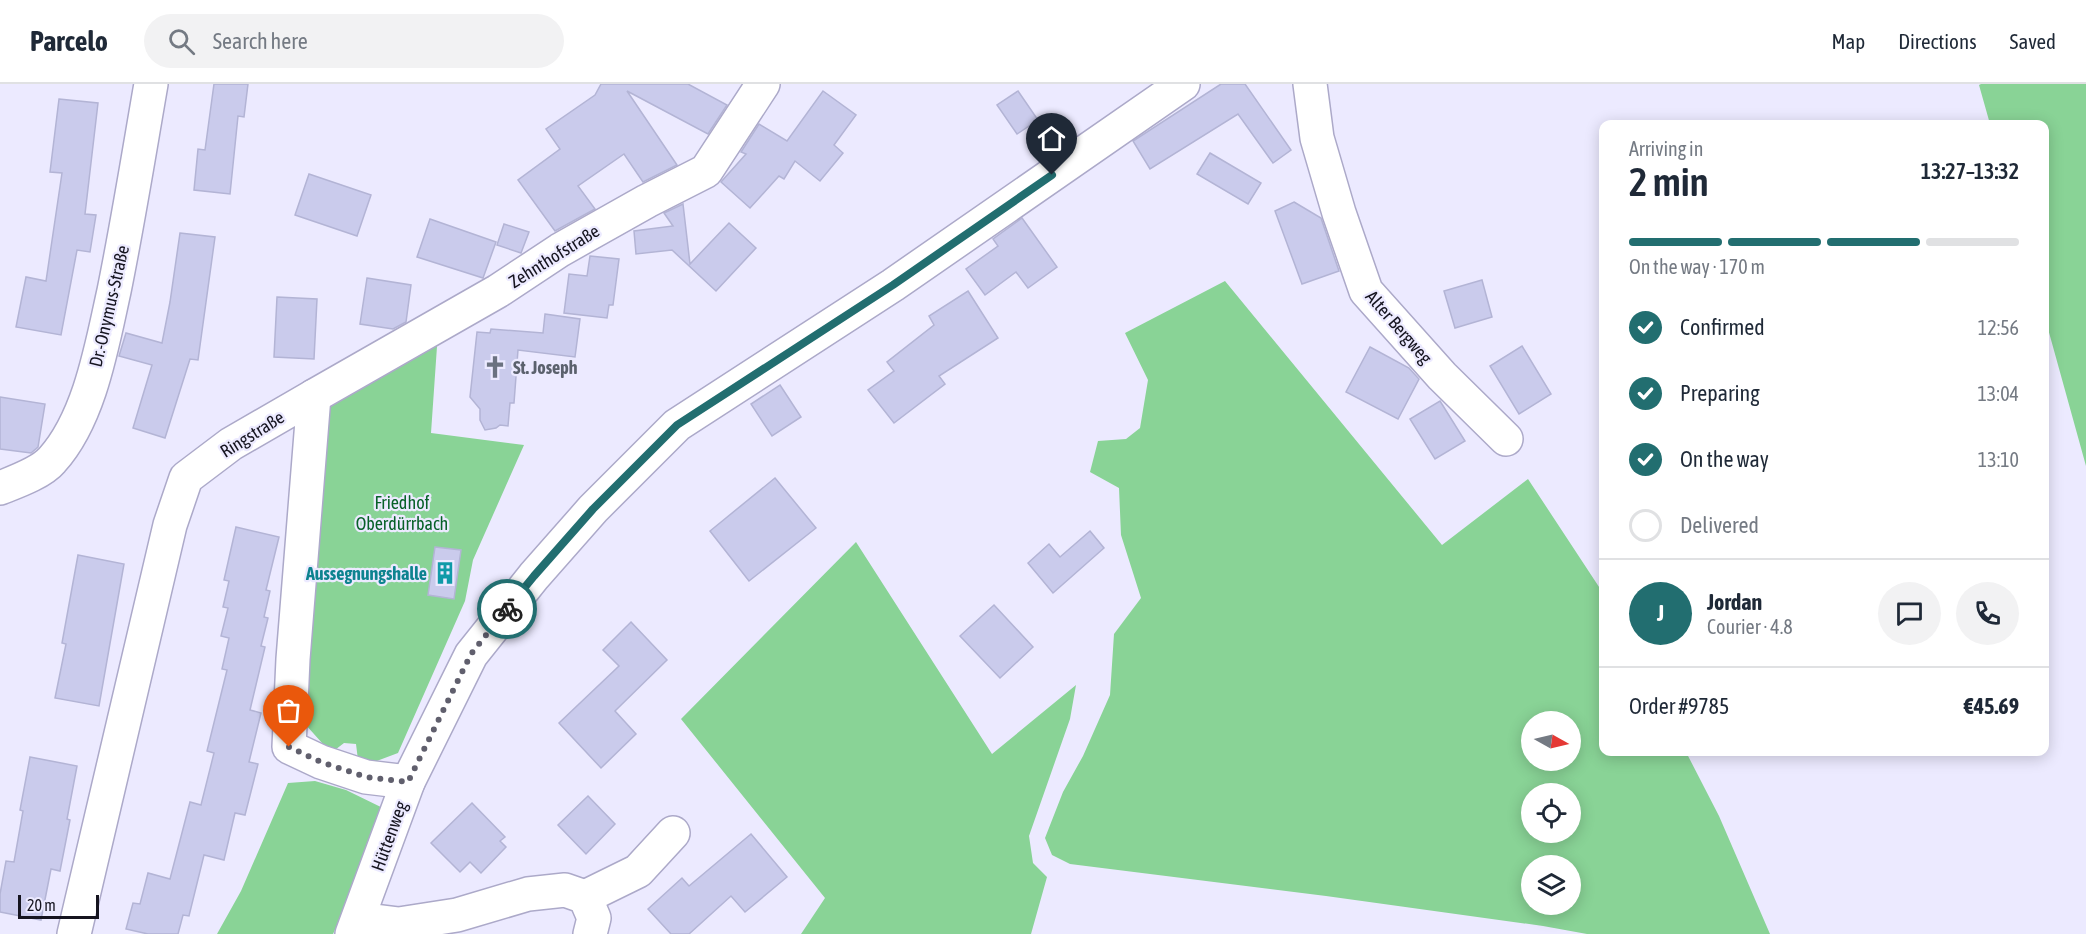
<!DOCTYPE html>
<html lang="en">
<head>
<meta charset="utf-8">
<style>
  :root { --surface:#fff; --page:#f2f2f3; --text:#1f2937; --muted:#747a83; --line:#e0e1e3; --accent:#226e70 }
  body { margin:0; font-family:"Asap Condensed",sans-serif; background:var(--page); color:var(--text); height:100vh; display:flex; flex-direction:column; font-size:22px; white-space:nowrap }
  * { box-sizing:border-box; margin:0 }
  p { font-size:20px; color:var(--muted) }
  .icon { flex:none; width:33px; height:33px; fill:none; stroke:currentColor; stroke-width:2; stroke-linecap:round; stroke-linejoin:round }
  .map { position:relative; flex:1; overflow:hidden }
  .sheet { position:absolute; left:1599px; top:36px; width:450px; height:636px; display:flex; flex-direction:column; background:var(--surface); border-radius:12px; box-shadow:0 3px 15px #0003 }
  .sheet>* { flex:none }
  .needle { width:39px; rotate:98deg }
  .tools { position:absolute; left:1521px; top:627px; display:grid; gap:12px }
  .tools a { display:grid; place-items:center; width:60px; height:60px; border-radius:50%; background:var(--surface); box-shadow:0 3px 15px #0003; font-size:30px }
  .scale { position:absolute; left:18px; bottom:15px; width:81px; box-sizing:border-box; padding-left:6px; border:3px solid #15141f; border-top:0; font-size:16px; line-height:21px; white-space:nowrap; color:#15141f; -webkit-text-stroke:4px #eceaff; paint-order:stroke }
  .pin { position:absolute; display:grid; place-items:center; width:51px; height:51px; color:#fff; margin:-62px -26px; border-radius:50% 50% 50% 0; rotate:-45deg; box-shadow:0 0 6px #0007 }
  .pin .icon { rotate:45deg }
  .courier { position:absolute; display:grid; place-items:center; width:60px; height:60px; margin:-30px; border:4px solid #226e70; border-radius:50%; background:#fff; color:#222; box-shadow:0 2px 8px #0007 }
  .overview em { font-style:normal; font-weight:600 }
  .overview div { display:flex; flex-direction:column-reverse }
  .overview { display:flex; align-items:center; justify-content:space-between; height:102px; padding:0 30px }
  h1 { font-size:39px; font-weight:600; line-height:45px }
  .bar { display:grid; grid-template-columns:repeat(4,1fr); gap:9px 6px; align-content:center; height:72px; padding:0 30px }
  .bar i { height:8px; border-radius:4px; background:var(--line) }
  .bar .active { background:var(--accent) }
  .bar p { grid-column:span 4 }
  .line { display:flex; align-items:center; gap:15px; padding:0 30px; border-top:2px solid var(--line) }
  .line div { flex:1 }
  .round { display:grid; place-items:center; flex:none; width:63px; height:63px; border-radius:32px; background:var(--page) }
  ol { padding:0 30px; list-style:none }
  li { display:flex; align-items:center; gap:18px; height:66px }
  li p { margin-inline-start:auto }
  li .icon { padding:6px; border-radius:50%; background:var(--accent); color:#fff; stroke-width:4 }
  li:last-child { color:var(--muted) }
  li i { width:33px; height:33px; border:3px solid var(--line); border-radius:50% }
  header { display:flex; align-items:center; gap:36px; box-sizing:border-box; height:84px; padding:0 30px; background:var(--surface); border-bottom:2px solid var(--line) }
  header strong { font-size:28px }
  nav { display:flex; gap:33px; margin-inline-start:auto; font-size:21px }
  .search { width:420px; height:54px; background:var(--page); display:flex; align-items:center; gap:15px; box-sizing:border-box; padding:0 21px; border-radius:33px; color:var(--muted); font-size:22px }
  .map>svg:first-child { display:block }
</style>
</head>
<body>
<header>
<strong>Parcelo</strong>
<div class="search"><svg class="icon" aria-label="search" viewBox="0 0 24 24"><circle cx="10" cy="10" r="6"/><path d="M15 15l6 6"/></svg>Search here</div>
<nav><a>Map</a><a>Directions</a><a>Saved</a></nav>
</header>
<div class="map">
<svg width="2086" height="850" viewBox="0 0 2086 850">
  <rect width="100%" height="100%" fill="#eceaff"/>
  <g fill="#89d396" fill-rule="evenodd">
    <polygon points="1981,0 2086,0 2086,382 2045,234 2044,40 1990,40 1979,1"/>
    <path d="M1225,197L1442,461L1528,395L1603,509L1604,668H1686L1719,732L1770,850H1587L1543,842L1326,812L1070,780L1052,771L1045,754L1063,708L1083,672L1110,611L1114,550L1141,514L1121,451L1119,404L1090,388L1098,357L1126,355L1140,344L1148,296L1125,249ZM1532,638H1570V676H1532ZM1532,710H1570V748H1532ZM1532,782H1570V820H1532Z"/>
    <polygon points="438,248 431,349 524,361 473,476 465,517 398,669 374,678 358,676 356,660 344,659 331,669 305,640 324,329 331,315"/>
    <polygon points="856,458 992,670 1076,601 1070,635 1029,752 1033,779 1047,793 1031,850 801,850 825,814 681,635"/>
    <polygon points="315,697 346,706 389,727 333,850 217,850 241,807 288,699"/>
  </g>
  <g fill="#cacbec" stroke="#b3b4d5" stroke-width="1.5">
    <polygon points="214,0 248,0 244,33 238,32 230,110 194,106 198,65 205,66"/>
    <polygon points="601,0 688,0 727,21 708,50 627,7 677,81 643,98 624,70 578,102 595,125 555,147 518,96 560,65 546,45 595,11"/>
    <polygon points="1221,0 1245,0 1291,66 1273,79 1238,30 1150,85 1133,57"/>
    <polygon points="823,7 856,31 834,61 843,69 820,97 795,77 784,95 779,92 750,124 721,98 746,70 741,68 759,40 787,57"/>
    <polygon points="1018,7 1038,36 1017,50 997,21"/>
    <polygon points="59,15 98,19 85,130 96,131 90,168 77,166 61,251 16,243 26,193 46,197 62,89 50,88"/>
    <polygon points="1210,69 1261,99 1248,120 1197,90"/>
    <polygon points="309,90 371,111 357,152 295,131"/>
    <polygon points="1294,118 1321,134 1339,187 1302,200 1275,127"/>
    <polygon points="683,120 690,180 729,139 756,164 716,207 672,166 636,170 634,147 673,142 664,129"/>
    <polygon points="1022,134 1057,183 1028,204 1016,188 985,211 966,185 998,162 993,155"/>
    <polygon points="430,135 496,158 483,194 417,173"/>
    <polygon points="504,140 529,148 521,169 497,161"/>
    <polygon points="180,149 215,153 198,276 190,275 165,354 133,344 152,281 119,272 126,249 162,259 170,218"/>
    <polygon points="590,172 619,175 613,221 609,221 607,234 564,229 569,190 587,192"/>
    <polygon points="367,194 411,201 406,238 393,245 360,240"/>
    <polygon points="1482,196 1492,233 1455,244 1444,207"/>
    <polygon points="968,207 998,254 939,292 945,300 894,339 868,306 894,287 887,278 934,241 929,232"/>
    <polygon points="277,213 317,215 314,275 274,273"/>
    <polygon points="545,230 580,235 575,273 518,266 514,319 510,319 508,342 500,341 496,344 485,346 480,336 480,325 470,313 477,248 490,249 491,245 543,249"/>
    <polygon points="1522,262 1551,310 1519,330 1490,282"/>
    <polygon points="1370,263 1409,284 1419,295 1398,335 1346,308"/>
    <polygon points="780,301 801,333 772,352 751,320"/>
    <polygon points="0,313 45,320 38,363 31,369 0,365"/>
    <polygon points="1440,317 1465,357 1435,375 1410,335"/>
    <polygon points="775,394 816,444 749,497 710,447"/>
    <polygon points="236,443 279,453 266,506 270,507 264,533 268,534 261,562 265,563 250,626 261,629 249,678 258,680 245,731 235,729 224,776 204,771 189,832 183,831 178,850 148,850 126,845 133,819 140,820 148,789 170,795 190,718 201,721 214,669 207,667 227,586 222,585 229,554 221,552 228,524 223,523 229,497 224,496"/>
    <polygon points="1090,447 1104,464 1053,509 1028,479 1049,460 1060,473"/>
    <polygon points="435,463 461,466 454,515 428,511"/>
    <polygon points="78,471 124,480 99,622 55,614 66,560 62,559"/>
    <polygon points="994,521 1033,563 1000,594 960,552"/>
    <polygon points="631,538 667,576 615,627 636,650 601,684 559,639 619,582 603,566"/>
    <polygon points="30,673 77,682 67,735 70,736 60,787 51,785 41,836 0,828 0,810 6,777 14,778 23,727 20,726"/>
    <polygon points="588,712 615,740 586,770 558,741"/>
    <polygon points="472,719 505,753 500,757 506,763 481,789 470,778 460,788 431,759"/>
    <polygon points="751,750 787,793 745,828 731,812 689,850 671,850 648,825 682,794 689,802"/>
  </g>
  <g fill="none" stroke-linecap="round" stroke-linejoin="round">
    <g stroke="#aca9c9" stroke-width="36">
      <g id="minor">
        <polyline points="1310,0 1317,54 1339,129 1366,207 1442,292 1506,355"/>
        <polyline points="314,312 498,207 560,166 647,117 706,87 763,0"/>
        <path d="M0,404C15,398 41,389 52,376C90,334 102,261 114,207C128,138 139,69 151,0"/>
        <polyline points="585,813 638,787 673,749"/>
        <polyline points="359,835 399,840 457,831 528,810 565,806 585,813 594,834 590,850"/>
        <polyline points="74,850 170,441 186,394 231,360 314,312 293,575 289,663 321,678 366,693 408,698"/>
        <polyline points="352,850 408,698 471,571 534,492 593,425 677,341 893,201 1183,0"/>
      </g>
    </g>
    <use href="#minor" stroke="#fff" stroke-width="33"/>
  </g>
  <g fill="none" stroke-linecap="round" stroke-linejoin="round">
    <polyline stroke="#605f6d" stroke-width="6" stroke-dasharray="0 10.8" points="289,663 321,678 366,693 408,698 471,570 507,525"/>
    <polyline stroke="#226e70" stroke-width="8" points="507,525 534,492 593,425 677,341 893,201 1052,91"/>
  </g>
  <defs>
    <g id="church-bare" transform="scale(1.8)"><path d="M-1.2-6h2.4v3.5h3.3v2.4h-3.3V6h-2.4V-.1h-3.3v-2.4h3.3Z" fill="#6b7280" stroke="#eceaff" stroke-width="2.5" paint-order="stroke"/></g>
    <g id="building-bare" transform="scale(1.8)"><path d="M-4-6H4V6H1V3H-1V6H-4ZM-2.5-4.3h1.7v1.8h-1.7ZM.8-4.3h1.7v1.8H.8ZM-2.5-1h1.7V.8h-1.7ZM.8-1h1.7V.8H.8Z" fill="#0f9aa8" stroke="#eceaff" stroke-width="2.5" paint-order="stroke"/></g>
  </defs>
  <g fill-rule="evenodd">
    <use href="#church-bare" x="495" y="283"/>
    <use href="#building-bare" x="445" y="489"/>
  </g>
  <g text-anchor="middle" dominant-baseline="central" stroke-width="4.5" stroke-linejoin="round" paint-order="stroke">
    <g font-size="18" fill="#15141f" stroke="#eceaff">
      <text transform="translate(554 172) rotate(-32)">Zehnthofstraße</text>
      <text transform="translate(109 222) rotate(-77)">Dr.-Onymus-Straße</text>
      <text transform="translate(1399 243) rotate(49)">Alter Bergweg</text>
      <text transform="translate(252 350) rotate(-32)">Ringstraße</text>
      <text transform="translate(389 752) rotate(-70)">Hüttenweg</text>
    </g>
    <g font-size="18" font-weight="bold" fill="#5b616d" stroke="#eceaff" text-anchor="start">
      <text x="513" y="283">St. Joseph</text>
    </g>
    <g font-size="18" fill="#076128" stroke="#eceaff">
      <text x="402" y="418">Friedhof<tspan x="402" dy="21">Oberdürrbach</tspan></text>
    </g>
    <g font-size="18" font-weight="bold" fill="#0d838f" stroke="#eceaff" text-anchor="end">
      <text x="427" y="489">Aussegnungshalle</text>
    </g>
  </g>
</svg>
<div class="tools">
<a><svg class="needle" viewBox="-14 -14 28 28"><path d="M0-13l5 13h-10z" fill="#e53935"/><path d="M0 13l5-13h-10z" fill="#747a83"/></svg></a>
<a><svg class="icon" aria-label="locate" viewBox="0 0 24 24"><circle cx="12" cy="12" r="6"/><path d="M12 2v4M12 18v4M2 12h4M18 12h4"/></svg></a>
<a><svg class="icon" aria-label="layers" viewBox="0 0 24 24"><path d="M12 4l9 5-9 5-9-5zM3 14l9 5 9-5"/></svg></a>
</div>
<div class="scale">20 m</div>
<div class="pin" style="left:289px;top:663px;background:#ea580c"><svg class="icon" aria-label="bag" viewBox="0 0 24 24"><path d="M5 8h14l-1 12H6zM9 8a3 3 0 0 1 6 0"/></svg></div>
<div class="pin" style="left:1052px;top:91px;background:#1f2937"><svg class="icon" aria-label="home" viewBox="0 0 24 24"><path d="M3 11l9-7 9 7M6 9v11h12V9"/></svg></div>
<div class="courier" style="left:507px;top:525px"><svg class="icon" aria-label="bike" viewBox="0 0 24 24"><circle cx="6" cy="16" r="4"/><circle cx="18" cy="16" r="4"/><path d="M6 16l4-8h5l3 8M10 8l3 8H6M13 5h3"/></svg></div>
<section class="sheet">
<div class="overview"><div><h1>2 min</h1><p>Arriving in</p></div><em>13:27–13:32</em></div>
<div class="bar"><i class="active"></i><i class="active"></i><i class="active"></i><i></i><p>On the way · 170 m</p></div>
<ol>
<li><svg class="icon" aria-label="check" viewBox="0 0 24 24"><path d="M5 12l5 5 9-10"/></svg>Confirmed<p>12:56</p></li>
<li><svg class="icon" aria-label="check" viewBox="0 0 24 24"><path d="M5 12l5 5 9-10"/></svg>Preparing<p>13:04</p></li>
<li><svg class="icon" aria-label="check" viewBox="0 0 24 24"><path d="M5 12l5 5 9-10"/></svg>On the way<p>13:10</p></li>
<li><i></i>Delivered</li>
</ol>
<div class="line" style="height:108px"><b class="round" style="background:var(--accent);color:#fff">J</b><div><b>Jordan</b><p>Courier · 4.8</p></div><a class="round"><svg class="icon" aria-label="chat" viewBox="0 0 24 24"><path d="M4 5h16v11H9l-5 4z"/></svg></a><a class="round"><svg class="icon" aria-label="phone" viewBox="0 0 24 24"><path d="M5 4h4l2 5-3 2q2 4 5 5l2-3 5 2v4C11 20 4 13 5 4z"/></svg></a></div>
<div class="line" style="height:78px"><div>Order #9785</div><b>€45.69</b></div>
</section>
</div>
</body>
</html>
